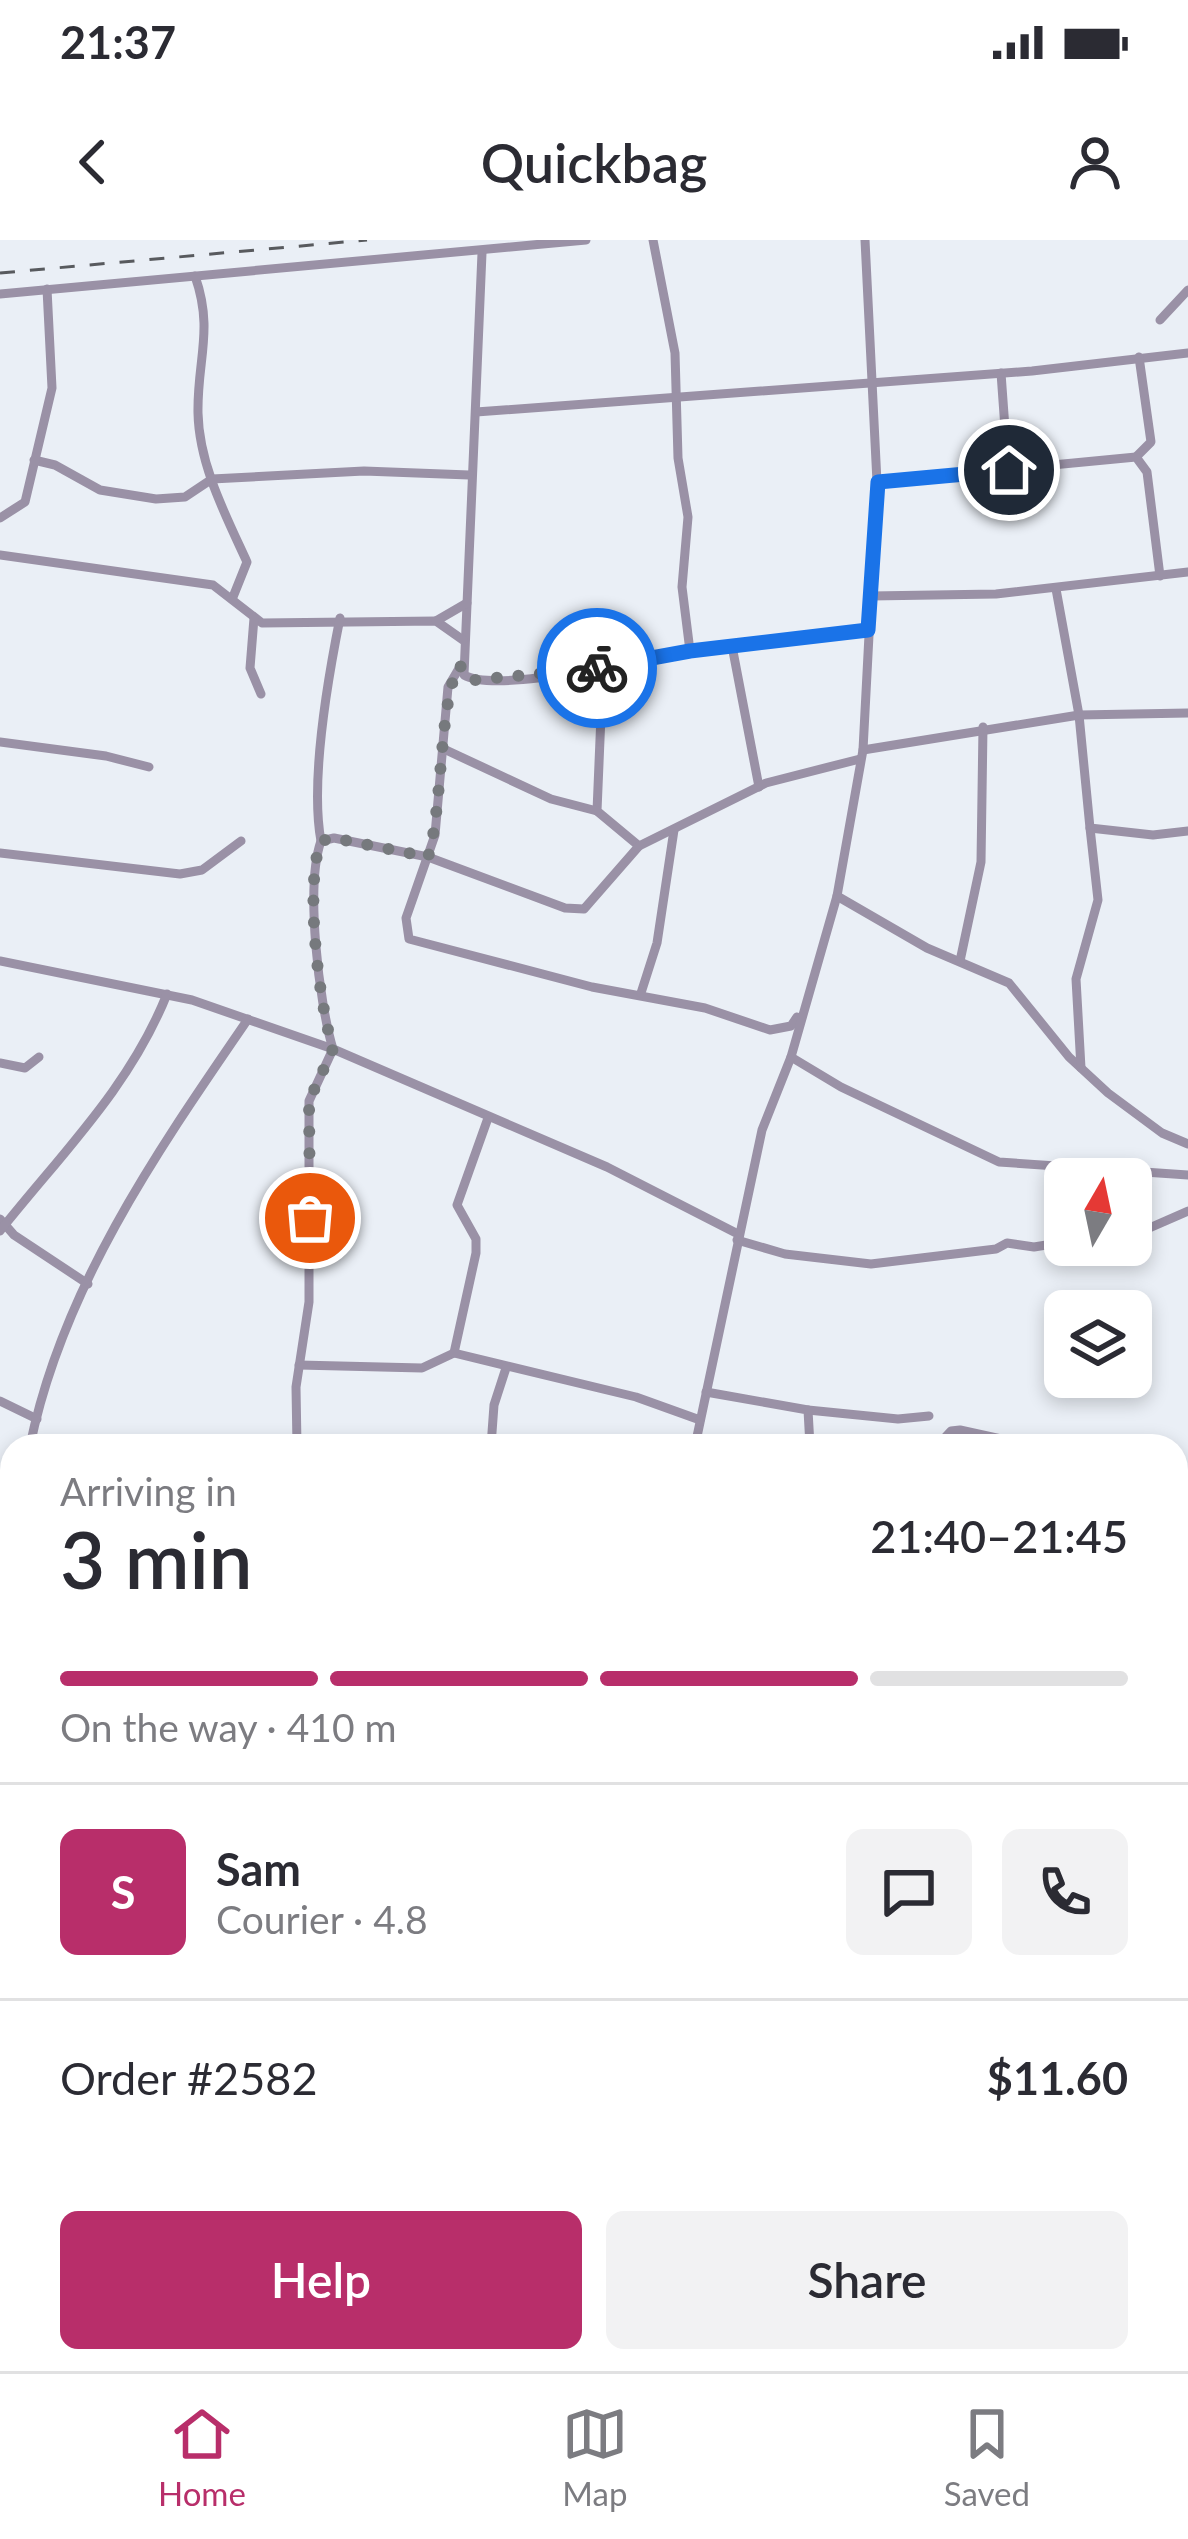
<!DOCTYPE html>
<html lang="en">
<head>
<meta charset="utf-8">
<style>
  :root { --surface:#fff; --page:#f2f2f3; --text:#2b2b33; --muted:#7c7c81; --line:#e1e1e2; --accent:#b82e6a }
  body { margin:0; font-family:Lato,sans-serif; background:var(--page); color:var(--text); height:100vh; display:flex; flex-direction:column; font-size:45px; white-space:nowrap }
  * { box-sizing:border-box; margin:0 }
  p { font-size:39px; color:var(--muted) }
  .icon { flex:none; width:66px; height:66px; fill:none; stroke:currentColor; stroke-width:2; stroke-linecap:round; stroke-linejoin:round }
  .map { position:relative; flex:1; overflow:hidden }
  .details { position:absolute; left:0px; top:1194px; width:1188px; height:939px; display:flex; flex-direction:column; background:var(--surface); border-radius:36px 36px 0 0; box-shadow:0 6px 18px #0003 }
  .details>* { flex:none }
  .needle { width:78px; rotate:9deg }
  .tools { position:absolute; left:1044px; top:918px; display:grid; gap:24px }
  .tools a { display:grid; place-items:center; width:108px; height:108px; border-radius:18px; background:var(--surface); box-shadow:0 6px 18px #0003; font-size:60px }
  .pin { position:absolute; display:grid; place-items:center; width:102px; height:102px; color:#fff; margin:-51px; border:6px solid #fff; border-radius:50%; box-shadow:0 3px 12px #0007 }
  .courier { position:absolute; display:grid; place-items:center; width:120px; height:120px; margin:-60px; border:9px solid #1a73e8; border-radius:50%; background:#fff; color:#222; box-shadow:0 3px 15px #0007 }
  .summary em { font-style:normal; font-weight:600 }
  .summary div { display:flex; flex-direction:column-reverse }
  .summary { display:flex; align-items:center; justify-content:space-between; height:204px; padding:0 60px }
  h1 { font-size:78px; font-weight:600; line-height:90px }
  .bar { display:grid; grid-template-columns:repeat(4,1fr); gap:18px 12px; align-content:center; height:144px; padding:0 60px }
  .bar i { height:15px; border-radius:9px; background:var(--line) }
  .bar .active { background:var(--accent) }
  .bar p { grid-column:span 4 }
  .line { display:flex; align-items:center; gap:30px; padding:0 60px; border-top:3px solid var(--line) }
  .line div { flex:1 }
  .round { display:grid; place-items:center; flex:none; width:126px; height:126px; border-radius:18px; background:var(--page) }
  .cta { display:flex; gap:24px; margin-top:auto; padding:24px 60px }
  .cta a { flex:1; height:138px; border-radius:18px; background:var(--accent); color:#fff; font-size:48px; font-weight:600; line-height:138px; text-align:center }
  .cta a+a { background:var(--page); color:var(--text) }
  .status { display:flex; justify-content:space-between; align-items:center; height:84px; padding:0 60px; background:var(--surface); direction:ltr }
  .status svg { height:33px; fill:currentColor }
  header { display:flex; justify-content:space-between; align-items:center; height:156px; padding:0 60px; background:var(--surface); font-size:54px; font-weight:600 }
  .menu { display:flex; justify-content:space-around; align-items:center; height:168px; border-top:3px solid var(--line); background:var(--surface); font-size:33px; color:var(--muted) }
  .menu a { display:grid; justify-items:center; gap:6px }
  .menu .active { color:var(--accent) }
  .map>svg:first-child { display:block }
</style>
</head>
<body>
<div class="status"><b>21:37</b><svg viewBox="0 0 49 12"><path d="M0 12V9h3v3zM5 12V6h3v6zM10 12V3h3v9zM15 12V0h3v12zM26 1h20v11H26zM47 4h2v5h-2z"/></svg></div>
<header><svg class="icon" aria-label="back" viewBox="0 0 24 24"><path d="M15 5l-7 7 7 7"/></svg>Quickbag<svg class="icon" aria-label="person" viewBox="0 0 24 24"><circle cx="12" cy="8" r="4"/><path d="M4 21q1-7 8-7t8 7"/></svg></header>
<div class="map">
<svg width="1188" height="2131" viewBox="0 0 1188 2131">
  <rect width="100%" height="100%" fill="#eaeff6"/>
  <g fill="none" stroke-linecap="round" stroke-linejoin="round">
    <g stroke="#9a91a6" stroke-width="9">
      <polyline points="653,0 675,113 678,218 688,277 682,347 690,411"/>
      <path d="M482,13L464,435C499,455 647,417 693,411C751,402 810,397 868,390"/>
      <path d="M195,36C214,90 197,120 198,173C199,225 226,276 247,322L233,357"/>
      <polyline points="0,54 586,0"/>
      <polyline points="1160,80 1188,50"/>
      <polyline points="1001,133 1008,230"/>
      <polyline points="476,172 1032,131 1188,113"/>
      <polyline points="1136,217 1151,202 1139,117"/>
      <polyline points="34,220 55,225 100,250 156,259 185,257 212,239 364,231 469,235"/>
      <polyline points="877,242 1136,217 1147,232 1160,336"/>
      <polyline points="0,278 25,262 52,148 47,49"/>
      <polyline points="0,315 213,345 262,383 436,381 463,400"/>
      <polyline points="1056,349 1079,475 1090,588 1153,595 1188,591"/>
      <polyline points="871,356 996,354 1188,332"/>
      <polyline points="254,378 250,428 261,454"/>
      <polyline points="436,381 467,363"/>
      <polyline points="732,406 759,547"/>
      <polyline points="461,425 448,447 435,595 406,678 409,699 592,747 705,768 770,790 791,786 797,777"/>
      <polyline points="603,428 597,571 639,606"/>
      <polyline points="0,502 106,516 149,527"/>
      <polyline points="446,510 551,559 597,571"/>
      <polyline points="863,510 1079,475 1188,473"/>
      <path d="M321,601C310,542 328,438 340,378"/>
      <polyline points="0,613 180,634 202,630 241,601"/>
      <polyline points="837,656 927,708 1009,743 1069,817 1108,853 1162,893 1188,904"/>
      <polyline points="0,721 192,760 333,809 607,927 738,994"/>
      <polyline points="960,721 981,622 983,487"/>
      <polyline points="641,753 657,703 674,590"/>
      <polyline points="791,817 841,847 999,922 1188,935"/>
      <polyline points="0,823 25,828 39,817"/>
      <polyline points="1081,828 1076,739 1098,660 1090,588"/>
      <polyline points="0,979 14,995 88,1044"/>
      <path d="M0,991C62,913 130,847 167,754"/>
      <polyline points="1131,996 1188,971"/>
      <polyline points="737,1000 785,1014 871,1024 996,1009 1007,1003 1034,1007 1065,1002"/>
      <polyline points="454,1113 476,1013 476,999 457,965 488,878"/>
      <polyline points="299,1125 422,1128 454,1113 636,1157 700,1180"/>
      <polyline points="706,1152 808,1170 810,1206"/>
      <polyline points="0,1161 37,1179"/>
      <polyline points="808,1170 898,1179 929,1176"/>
      <path d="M30,1206C62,1048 158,910 248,779"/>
      <path d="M297,1206L296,1147L309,1062V861L333,809C319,763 305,646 321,601L334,598L428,617L565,668L584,669L639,606L766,543L860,519"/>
      <polyline points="491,1206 494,1165 506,1128"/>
      <polyline points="695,1206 762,890 791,817 837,656 863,510 877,242 865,0"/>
      <polyline points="937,1206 951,1191 960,1190 1033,1206"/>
      <polyline points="1176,1241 1188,1245"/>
      <polyline points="0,1283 12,1252"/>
      <polyline points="1176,1334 1188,1337"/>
      <polyline points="0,1410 12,1409"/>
      <polyline points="1176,1466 1188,1423"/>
      <polyline points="1176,1524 1188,1525"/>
      <polyline points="0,1533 12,1532"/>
      <polyline points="1176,1642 1188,1645"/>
      <polyline points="0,1770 12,1772"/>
      <polyline points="1176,1934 1188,1935"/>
      <polyline points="0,1943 12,1941"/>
      <polyline points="1176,2020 1188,2021"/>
      <polyline points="0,2094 12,2096"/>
      <polyline points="1176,2112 1188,2110"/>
      <polyline points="99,2121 99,2131"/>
      <polyline points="225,2121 227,2131"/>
      <polyline points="243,2121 283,2131"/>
      <polyline points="871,2121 910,2121"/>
      <polyline points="959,2121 1020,2121"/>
      <polyline points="357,2131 359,2121"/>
      <polyline points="479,2131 482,2121"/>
      <polyline points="763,2131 855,2128"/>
      <polyline points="1139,2131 1140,2121"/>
    </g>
    <polyline stroke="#585a5e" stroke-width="3" stroke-dasharray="15 15" stroke-linecap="butt" points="0,33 367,0"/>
  </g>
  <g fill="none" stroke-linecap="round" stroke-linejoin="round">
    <path stroke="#76797d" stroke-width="12" stroke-dasharray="0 21.6" d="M310,978L309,861L333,809C319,763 304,645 321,601L334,598L428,617C443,569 439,455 460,425L464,435L475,440L597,428"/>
    <polyline stroke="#1a73e8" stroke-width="15" points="597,428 690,411 868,390 878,242 1009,230"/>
  </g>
</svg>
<div class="tools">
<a><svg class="needle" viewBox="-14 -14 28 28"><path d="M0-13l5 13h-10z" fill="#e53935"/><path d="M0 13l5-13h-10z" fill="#7c7c81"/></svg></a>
<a><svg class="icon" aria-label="layers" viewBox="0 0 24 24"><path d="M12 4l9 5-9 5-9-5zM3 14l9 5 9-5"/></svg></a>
</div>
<div class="pin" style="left:310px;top:978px;background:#ea580c"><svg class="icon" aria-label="bag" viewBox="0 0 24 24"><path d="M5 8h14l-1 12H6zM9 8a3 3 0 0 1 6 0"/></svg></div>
<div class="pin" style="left:1009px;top:230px;background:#1f2937"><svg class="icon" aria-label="home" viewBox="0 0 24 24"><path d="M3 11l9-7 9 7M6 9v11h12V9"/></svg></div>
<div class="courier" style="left:597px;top:428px"><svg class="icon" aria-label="bike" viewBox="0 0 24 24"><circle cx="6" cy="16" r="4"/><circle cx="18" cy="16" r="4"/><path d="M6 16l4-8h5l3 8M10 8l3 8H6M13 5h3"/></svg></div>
<section class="details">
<div class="summary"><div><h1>3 min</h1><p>Arriving in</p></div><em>21:40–21:45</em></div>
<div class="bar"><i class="active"></i><i class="active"></i><i class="active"></i><i></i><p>On the way · 410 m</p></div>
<div class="line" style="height:216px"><b class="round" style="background:var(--accent);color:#fff">S</b><div><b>Sam</b><p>Courier · 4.8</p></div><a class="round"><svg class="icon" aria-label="chat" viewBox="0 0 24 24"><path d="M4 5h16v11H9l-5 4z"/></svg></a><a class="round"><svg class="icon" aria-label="phone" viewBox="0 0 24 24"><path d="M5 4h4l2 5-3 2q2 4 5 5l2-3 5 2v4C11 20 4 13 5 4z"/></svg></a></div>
<div class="line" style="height:156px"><div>Order #2582</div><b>$11.60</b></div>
<div class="cta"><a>Help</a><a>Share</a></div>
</section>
</div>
<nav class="menu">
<a class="active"><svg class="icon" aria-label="home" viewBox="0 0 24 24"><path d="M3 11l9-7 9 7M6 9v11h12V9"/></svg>Home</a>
<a><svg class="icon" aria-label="map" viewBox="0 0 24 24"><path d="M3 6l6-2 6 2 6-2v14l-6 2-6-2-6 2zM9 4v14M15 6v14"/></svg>Map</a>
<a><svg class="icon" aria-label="saved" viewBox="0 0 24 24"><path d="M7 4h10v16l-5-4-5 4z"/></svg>Saved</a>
</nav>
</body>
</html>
